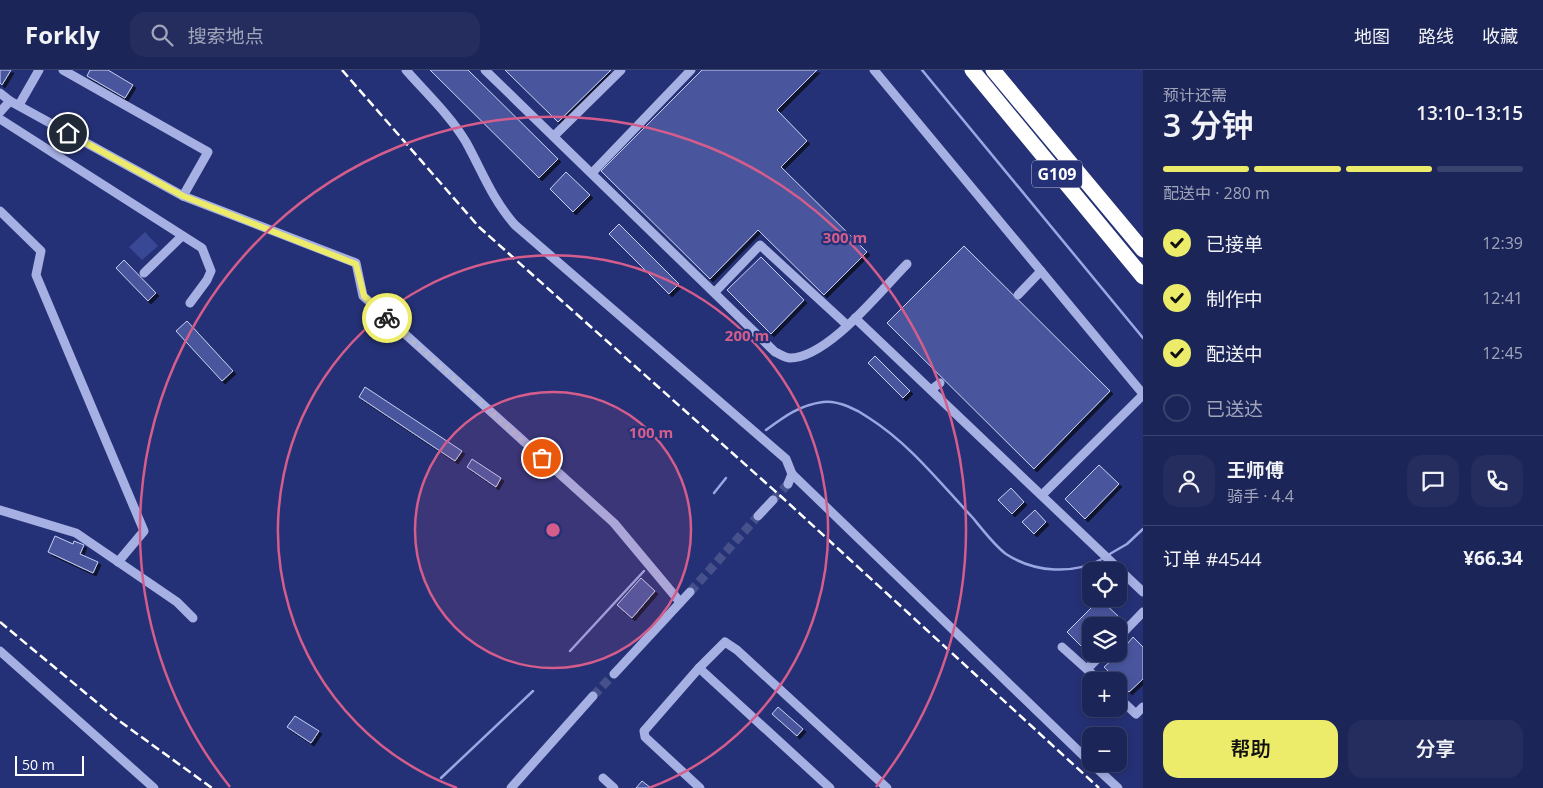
<!DOCTYPE html>
<html lang="zh">
<head>
<meta charset="utf-8">
<style>
  :root { --surface:#1c2558; --page:#252d5e; --text:#f1f3f6; --muted:#a0a5ba; --line:#3a426e; --accent:#eceb6a }
  body { margin:0; font-family:"Open Sans","Noto Sans SC",sans-serif; background:var(--page); color:var(--text); height:100vh; display:flex; flex-direction:column; font-size:19px; white-space:nowrap }
  * { box-sizing:border-box; margin:0 }
  p { font-size:16px; color:var(--muted) }
  .icon { flex:none; width:28px; height:28px; fill:none; stroke:currentColor; stroke-width:2; stroke-linecap:round; stroke-linejoin:round }
  .map { position:relative; flex:1; overflow:hidden }
  .details { display:flex; flex-direction:column; background:var(--surface); width:400px }
  .details>* { flex:none }
  .tools { position:absolute; left:1082px; top:492px; display:grid; gap:10px }
  .tools a { display:grid; place-items:center; width:45px; height:45px; border-radius:10px; background:var(--surface); box-shadow:0 2px 8px #0003,0 0 0 1px var(--line); font-size:25px }
  .scale { position:absolute; left:15px; bottom:12px; width:69px; box-sizing:border-box; padding-left:5px; border:2px solid #fff; border-top:0; font-size:14px; line-height:18px; white-space:nowrap; color:#fff; -webkit-text-stroke:4px #253176; paint-order:stroke }
  .pin { position:absolute; display:grid; place-items:center; width:42px; height:42px; color:#fff; margin:-21px; border:2px solid #fff; border-radius:50%; box-shadow:0 1px 5px #0007 }
  .courier { position:absolute; display:grid; place-items:center; width:50px; height:50px; margin:-25px; border:4px solid #eceb6a; border-radius:50%; background:#fff; color:#222; box-shadow:0 1px 6px #0007 }
  .head em { font-style:normal; font-weight:600 }
  .head div { display:flex; flex-direction:column-reverse }
  .head { display:flex; align-items:center; justify-content:space-between; height:85px; padding:0 20px }
  h1 { font-size:32px; font-weight:600; line-height:38px }
  .bar { display:grid; grid-template-columns:repeat(4,1fr); gap:8px 5px; align-content:center; height:60px; padding:0 20px }
  .bar i { height:6px; border-radius:4px; background:var(--line) }
  .bar .current { background:var(--accent) }
  .bar p { grid-column:span 4 }
  .line { display:flex; align-items:center; gap:12px; padding:0 20px; border-top:1px solid var(--line) }
  .line div { flex:1 }
  .round { display:grid; place-items:center; flex:none; width:52px; height:52px; border-radius:15px; background:var(--page) }
  ol { padding:0 20px; list-style:none }
  li { display:flex; align-items:center; gap:15px; height:55px }
  li p { margin-inline-start:auto }
  li .icon { padding:5px; border-radius:50%; background:var(--accent); color:#111; stroke-width:4 }
  li:last-child { color:var(--muted) }
  li i { width:28px; height:28px; border:2px solid var(--line); border-radius:50% }
  .action { display:flex; gap:10px; margin-top:auto; padding:10px 20px }
  .action a { flex:1; height:58px; border-radius:15px; background:var(--accent); color:#111; font-size:20px; font-weight:600; line-height:58px; text-align:center }
  .action a+a { background:var(--page); color:var(--text) }
  header { display:flex; align-items:center; gap:30px; box-sizing:border-box; height:70px; padding:0 25px; background:var(--surface); border-bottom:1px solid var(--line) }
  header strong { font-size:24px }
  nav { display:flex; gap:28px; margin-inline-start:auto; font-size:18px }
  .search { width:350px; height:45px; background:var(--page); display:flex; align-items:center; gap:12px; box-sizing:border-box; padding:0 18px; border-radius:15px; color:var(--muted); font-size:19px }
  main { display:flex; flex:1; min-height:0 }
  .map>svg:first-child { display:block }
</style>
</head>
<body>
<header>
<strong>Forkly</strong>
<div class="search"><svg class="icon" aria-label="search" viewBox="0 0 24 24"><circle cx="10" cy="10" r="6"/><path d="M15 15l6 6"/></svg>搜索地点</div>
<nav><a>地图</a><a>路线</a><a>收藏</a></nav>
</header>
<main>
<div class="map">
<svg width="1143" height="718" viewBox="0 0 1143 718">
  <defs>
    <filter id="shadow"><feDropShadow dx="3" dy="3" stdDeviation="0" flood-color="#0009"/></filter>
  </defs>
  <rect width="100%" height="100%" fill="#253176"/>
  <polygon fill="#384894" points="145,162 158,176 142,190 129,177"/>
  <g fill="none" stroke-linecap="round" stroke-linejoin="round">
    <g stroke="#9aa7e3" stroke-width="2.5">
      <polyline points="922,0 1143,268"/>
      <path d="M766,360C785,346 800,335 823,332C838,330 858,340 869,348C910,374 940,413 973,448C982,459 995,476 1006,484C1035,503 1074,505 1104,488"/>
      <polyline points="714,423 726,408"/>
      <polyline points="1108,485 1127,474 1143,459"/>
      <polyline points="570,581 644,501"/>
      <polyline points="441,708 533,621"/>
    </g>
  </g>
  <g fill="#49579e" stroke="#c8cff2" filter="url(#shadow)">
    <polygon points="0,0 11,0 2,15 0,13"/>
    <polygon points="90,0 108,0 133,15 125,28 87,6"/>
    <polygon points="430,0 468,0 558,89 539,108"/>
    <polygon points="505,0 611,0 558,52"/>
    <polygon points="702,0 817,0 777,40 807,71 781,97 867,182 824,225 758,160 710,209 601,101"/>
    <polygon points="566,102 590,125 573,142 550,119"/>
    <polygon points="619,154 679,214 669,224 609,164"/>
    <polygon points="964,176 1110,321 1034,399 887,253"/>
    <polygon points="761,187 804,230 771,264 727,220"/>
    <polygon points="124,190 156,223 148,231 116,198"/>
    <polygon points="187,251 233,301 222,311 176,261"/>
    <polygon points="875,286 910,321 903,328 868,293"/>
    <polygon points="365,317 462,381 455,391 359,327"/>
    <polygon points="472,389 501,408 496,417 467,397"/>
    <polygon points="1099,395 1119,414 1085,449 1065,429"/>
    <polygon points="1011,418 1024,432 1012,444 998,430"/>
    <polygon points="1035,440 1046,452 1034,464 1022,452"/>
    <polygon points="55,466 73,474 74,471 84,475 80,484 98,492 93,503 48,482"/>
    <polygon points="641,508 655,521 632,548 617,535"/>
    <polygon points="1100,529 1119,547 1110,556 1091,556 1091,575 1086,581 1067,562"/>
    <polygon points="1133,567 1143,577 1143,609 1129,622 1104,597 1119,584"/>
    <polygon points="778,637 803,659 797,666 772,644"/>
    <polygon points="295,646 319,661 311,673 287,657"/>
    <polygon points="642,711 651,718 636,718"/>
  </g>
  <g fill="none" stroke-linecap="round" stroke-linejoin="round">
    <g stroke="#46508b" stroke-width="9" stroke-dasharray="9 4.5" stroke-linecap="butt">
      <polyline points="773,430 788,414"/>
      <polyline points="690,522 758,446"/>
      <polyline points="593,626 614,604"/>
    </g>
    <g stroke="#a6b0e3" stroke-width="9">
      <polyline points="63,0 208,82 183,126"/>
      <path d="M406,0C426,23 450,45 466,72C482,101 492,129 515,155L786,389L792,404L788,414"/>
      <path d="M485,0L775,282C780,284 785,288 790,288C828,288 881,220 907,194"/>
      <polyline points="874,0 1143,324"/>
      <polyline points="0,23 10,31 183,126 356,193 363,226 614,453 680,532"/>
      <polyline points="19,35 39,0"/>
      <polyline points="0,42 10,31"/>
      <polyline points="0,49 202,178 211,201 207,210 190,233"/>
      <polyline points="554,66 621,0"/>
      <polyline points="592,103 691,0"/>
      <polyline points="0,141 41,181 36,205 144,461 118,492"/>
      <polyline points="144,203 182,166"/>
      <polyline points="715,222 760,175 847,255"/>
      <polyline points="1018,225 1041,201"/>
      <polyline points="855,248 1143,522"/>
      <polyline points="931,320 940,313"/>
      <polyline points="792,404 1091,693"/>
      <polyline points="1042,425 1143,325"/>
      <polyline points="0,440 76,463 177,532 193,548"/>
      <polyline points="758,446 773,430"/>
      <polyline points="1119,567 1143,542"/>
      <polyline points="1062,577 1100,611"/>
      <polyline points="0,581 154,718"/>
      <polyline points="699,598 830,718"/>
      <polyline points="1087,599 1102,584"/>
      <polyline points="614,604 690,522"/>
      <polyline points="1119,628 1136,644 1143,637"/>
      <polyline points="1092,694 1118,718"/>
      <polyline points="603,708 614,718"/>
      <polyline points="511,718 593,626"/>
      <polyline points="700,718 645,667 644,661 699,598 725,572 737,580 887,718"/>
    </g>
    <g stroke="#fff" stroke-width="15">
      <polyline points="972,0 1143,207"/>
      <polyline points="993,0 1143,180"/>
    </g>
    <g stroke="#fff" stroke-width="2.5" stroke-dasharray="9 4" stroke-linecap="butt">
      <polyline points="342,0 479,157 785,430 1099,718"/>
      <polyline points="0,552 118,650 212,718"/>
    </g>
  </g>
  <g fill="none" stroke-linecap="round" stroke-linejoin="round">
    <polyline stroke="#b3b7cf" stroke-width="5" stroke-dasharray="0 9" points="387,248 542,388"/>
    <polyline stroke="#eceb6a" stroke-width="6" points="68,63 183,126 356,194 364,226 387,248"/>
  </g>
  <circle cx="553" cy="460" r="138" fill="#d45d8c" fill-opacity=".12"/>
  <g fill="none" stroke="#d45d8c" stroke-width="2.5">
    <circle cx="553" cy="460" r="138"/>
    <path d="M457 718A275 275 0 1 1 649 718"/>
    <path d="M230 717A413 413 0 1 1 876 717"/>
  </g>
  <g text-anchor="middle" dominant-baseline="central" stroke-width="4.5" stroke-linejoin="round" paint-order="stroke">
    <rect fill="#253176" stroke="#bec1d6" stroke-width="1" x="1032" y="90.5" width="50" height="27" rx="4"/>
    <g font-size="16" font-weight="bold" fill="#fff">
      <text x="1057" y="104">G109</text>
    </g>
  </g>
  <circle cx="553" cy="460" r="8" fill="#d45d8c" stroke="#253176" stroke-width="2.5"/>
  <g font-size="15" text-anchor="middle" font-weight="bold" fill="#d45d8c" stroke="#253176" stroke-width="4.5" stroke-linejoin="round" paint-order="stroke">
    <text x="845" y="173">300 m</text>
    <text x="747" y="271">200 m</text>
    <text x="651" y="368">100 m</text>
  </g>
</svg>
<div class="tools">
<a><svg class="icon" aria-label="locate" viewBox="0 0 24 24"><circle cx="12" cy="12" r="6"/><path d="M12 2v4M12 18v4M2 12h4M18 12h4"/></svg></a>
<a><svg class="icon" aria-label="layers" viewBox="0 0 24 24"><path d="M12 4l9 5-9 5-9-5zM3 14l9 5 9-5"/></svg></a>
<a>+</a>
<a>−</a>
</div>
<div class="scale">50 m</div>
<div class="pin" style="left:542px;top:388px;background:#ea580c"><svg class="icon" aria-label="bag" viewBox="0 0 24 24"><path d="M5 8h14l-1 12H6zM9 8a3 3 0 0 1 6 0"/></svg></div>
<div class="pin" style="left:68px;top:63px;background:#1f2937"><svg class="icon" aria-label="home" viewBox="0 0 24 24"><path d="M3 11l9-7 9 7M6 9v11h12V9"/></svg></div>
<div class="courier" style="left:387px;top:248px"><svg class="icon" aria-label="bike" viewBox="0 0 24 24"><circle cx="6" cy="16" r="4"/><circle cx="18" cy="16" r="4"/><path d="M6 16l4-8h5l3 8M10 8l3 8H6M13 5h3"/></svg></div>
</div>
<section class="details">
<div class="head"><div><h1>3 分钟</h1><p>预计还需</p></div><em>13:10–13:15</em></div>
<div class="bar"><i class="current"></i><i class="current"></i><i class="current"></i><i></i><p>配送中 · 280 m</p></div>
<ol>
<li><svg class="icon" aria-label="check" viewBox="0 0 24 24"><path d="M5 12l5 5 9-10"/></svg>已接单<p>12:39</p></li>
<li><svg class="icon" aria-label="check" viewBox="0 0 24 24"><path d="M5 12l5 5 9-10"/></svg>制作中<p>12:41</p></li>
<li><svg class="icon" aria-label="check" viewBox="0 0 24 24"><path d="M5 12l5 5 9-10"/></svg>配送中<p>12:45</p></li>
<li><i></i>已送达</li>
</ol>
<div class="line" style="height:90px"><a class="round"><svg class="icon" aria-label="person" viewBox="0 0 24 24"><circle cx="12" cy="8" r="4"/><path d="M4 21q1-7 8-7t8 7"/></svg></a><div><b>王师傅</b><p>骑手 · 4.4</p></div><a class="round"><svg class="icon" aria-label="chat" viewBox="0 0 24 24"><path d="M4 5h16v11H9l-5 4z"/></svg></a><a class="round"><svg class="icon" aria-label="phone" viewBox="0 0 24 24"><path d="M5 4h4l2 5-3 2q2 4 5 5l2-3 5 2v4C11 20 4 13 5 4z"/></svg></a></div>
<div class="line" style="height:65px"><div>订单 #4544</div><b>¥66.34</b></div>
<div class="action"><a>帮助</a><a>分享</a></div>
</section>
</main>
</body>
</html>
